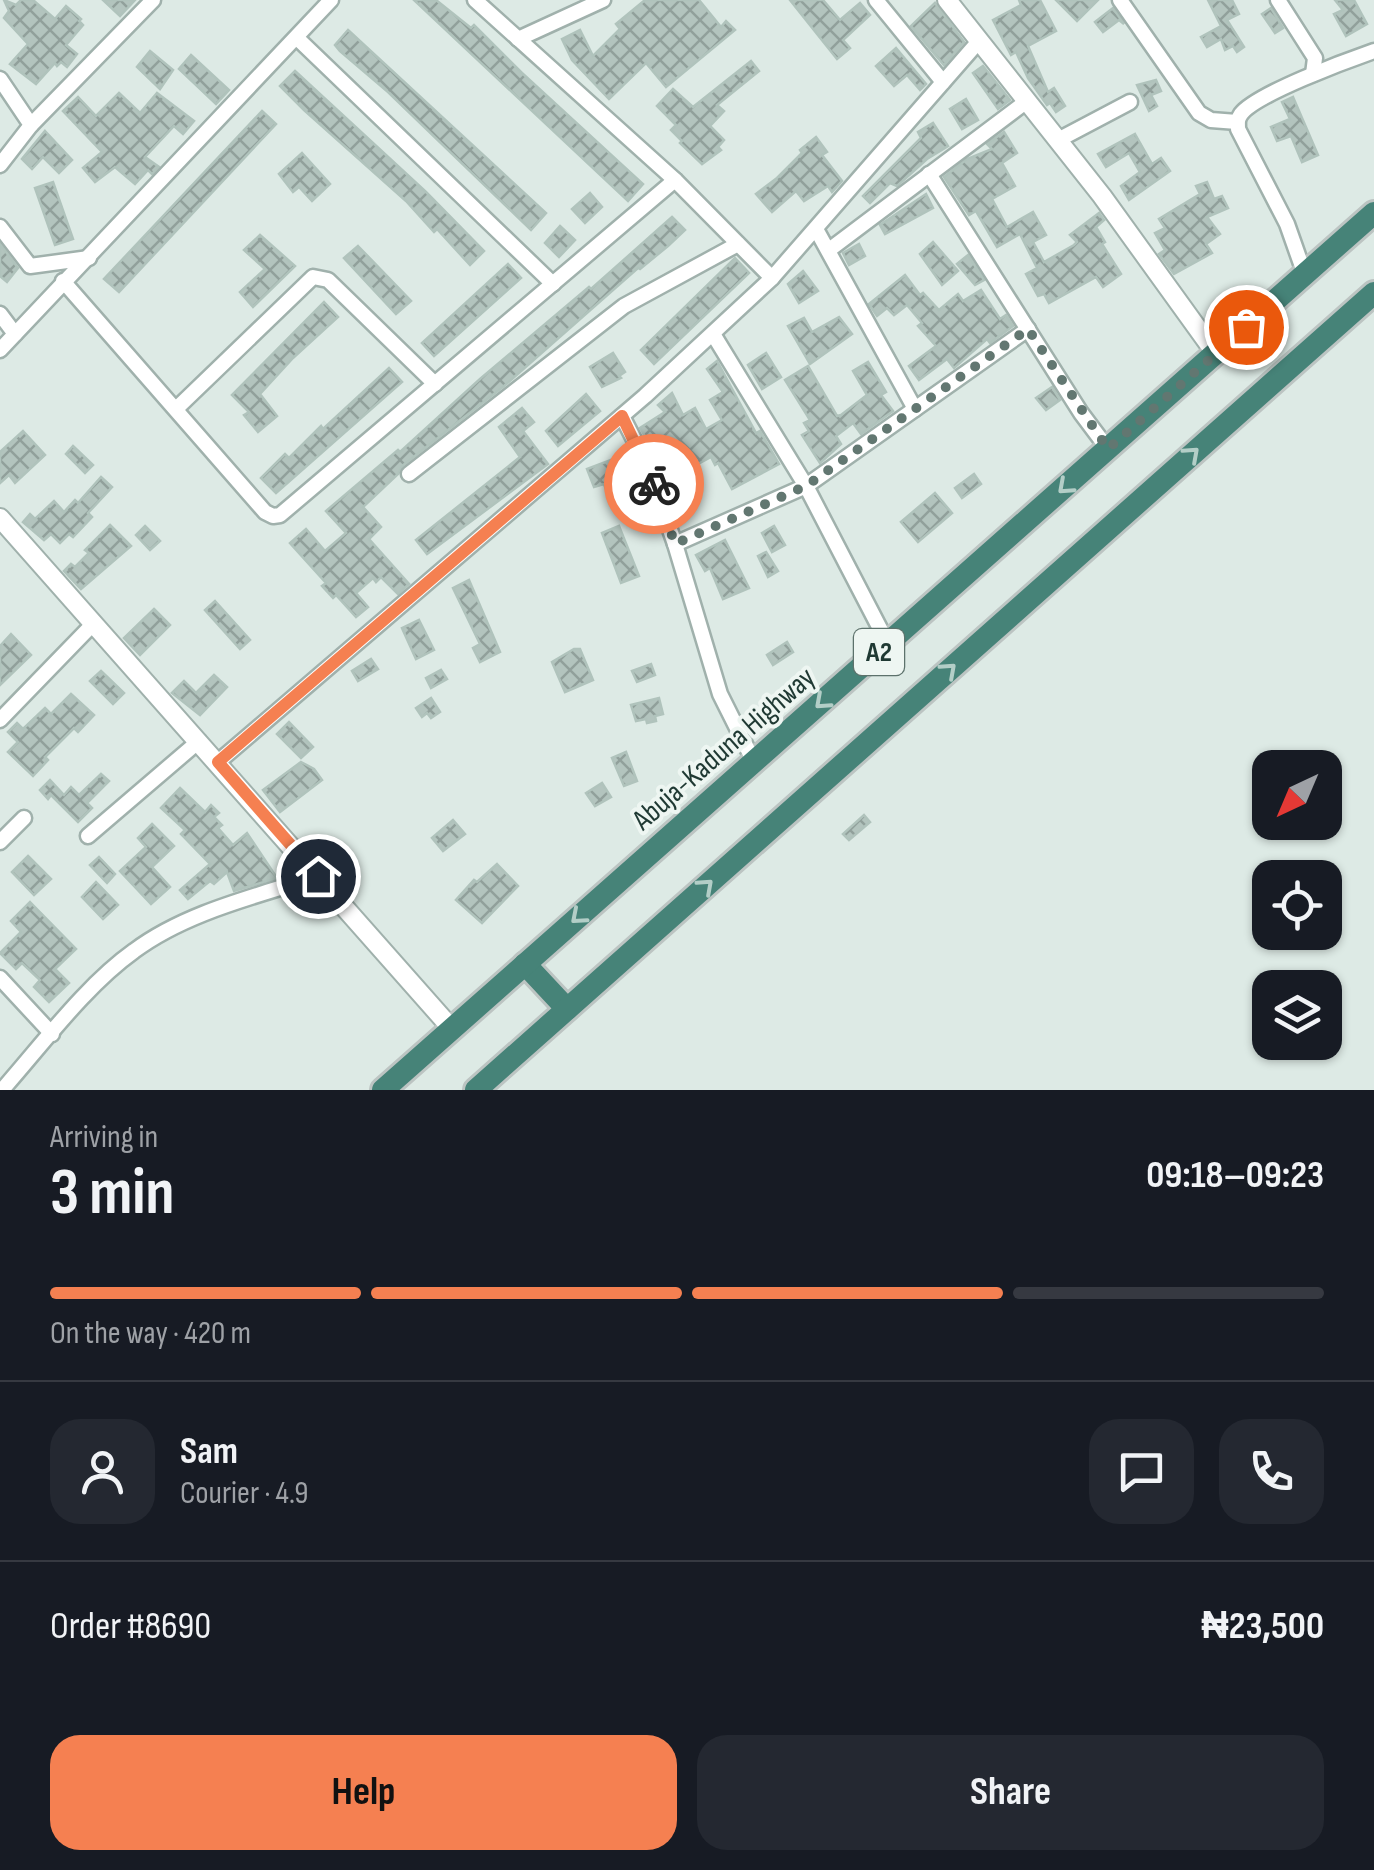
<!DOCTYPE html>
<html lang="en">
<head>
<meta charset="utf-8">
<style>
  :root { --surface:#171b24; --page:#242831; --text:#f1f3f6; --muted:#9ea1a6; --line:#363941; --accent:#f58051 }
  body { margin:0; font-family:"Sofia Sans Condensed",sans-serif; background:var(--page); color:var(--text); height:100vh; display:flex; flex-direction:column; font-size:38px; white-space:nowrap }
  * { box-sizing:border-box; margin:0 }
  p { font-size:32px; color:var(--muted) }
  .icon { flex:none; width:55px; height:55px; fill:none; stroke:currentColor; stroke-width:2; stroke-linecap:round; stroke-linejoin:round }
  .map { position:relative; height:1090px; overflow:hidden }
  .panel { display:flex; flex-direction:column; background:var(--surface); flex:1 }
  .panel>* { flex:none }
  .needle { width:65px; rotate:224deg }
  .tools { position:absolute; left:1252px; top:750px; display:grid; gap:20px }
  .tools a { display:grid; place-items:center; width:90px; height:90px; border-radius:20px; background:var(--surface); box-shadow:0 2px 8px #0004; font-size:50px }
  .pin { position:absolute; display:grid; place-items:center; width:85px; height:85px; color:#fff; margin:-42px; border:5px solid #fff; border-radius:50%; box-shadow:0 2px 10px #0007 }
  .courier { position:absolute; display:grid; place-items:center; width:100px; height:100px; margin:-50px; border:8px solid #f58051; border-radius:50%; background:#fff; color:#222; box-shadow:0 2px 12px #0007 }
  .head em { font-style:normal; font-weight:700 }
  .head div { display:flex; flex-direction:column-reverse }
  .head { display:flex; align-items:center; justify-content:space-between; height:170px; padding:0 50px }
  h1 { font-size:65px; font-weight:700; line-height:75px }
  .bar { display:grid; grid-template-columns:repeat(4,1fr); gap:15px 10px; align-content:center; height:120px; padding:0 50px }
  .bar i { height:12px; border-radius:8px; background:var(--line) }
  .bar .current { background:var(--accent) }
  .bar p { grid-column:span 4 }
  .line { display:flex; align-items:center; gap:25px; padding:0 50px; border-top:2px solid var(--line) }
  .line div { flex:1 }
  .round { display:grid; place-items:center; flex:none; width:105px; height:105px; border-radius:30px; background:var(--page) }
  .button { display:flex; gap:20px; margin-top:auto; padding:20px 50px }
  .button a { flex:1; height:115px; border-radius:30px; background:var(--accent); color:#111; font-size:40px; font-weight:700; line-height:115px; text-align:center }
  .button a+a { background:var(--page); color:var(--text) }
  .map>svg:first-child { display:block }
</style>
</head>
<body>
<div class="map">
<svg width="1374" height="1090" viewBox="0 0 1374 1090">
  <defs>
    <pattern id="building-cross-hatch" width="8" height="8" patternUnits="userSpaceOnUse" patternTransform="scale(2.5)"><rect width="8" height="8" fill="#b3c4be"/><path d="M0 0l8 8M0 8l8-8" fill="none" stroke="#91a09b"/></pattern>
  </defs>
  <rect width="100%" height="100%" fill="#ddeae5"/>
  <g fill="url(#building-cross-hatch)" stroke="#b0c3bc" stroke-width="2.5">
    <polygon points="4,0 16,5 21,0 33,0 55,19 66,6 81,19 79,21 83,25 66,45 77,54 67,67 61,62 57,66 55,63 36,84 10,64 28,44 4,18 9,11"/>
    <polygon points="103,0 135,0 120,16"/>
    <polygon points="414,0 436,0 471,28 474,25 522,73 643,184 628,201"/>
    <polygon points="645,0 699,0 721,27 726,21 735,30 666,87 646,63 609,99 572,60 562,39 580,30 593,56 620,29 616,24"/>
    <polygon points="790,0 823,0 840,20 860,3 870,15 843,40 850,48 837,59"/>
    <polygon points="1019,0 1040,0 1056,31 1028,46 1048,92 1054,88 1065,106 1056,112 1050,103 1047,105 1028,78 1016,52 1011,55 993,20 1021,5"/>
    <polygon points="1056,0 1098,0 1077,21"/>
    <polygon points="1208,0 1232,0 1239,14 1227,20 1244,47 1237,52 1233,46 1225,50 1221,39 1207,47 1201,37 1221,26"/>
    <polygon points="1335,0 1354,0 1367,24 1346,36 1334,14 1343,10"/>
    <polygon points="935,3 964,42 944,65 911,26"/>
    <polygon points="1113,8 1124,24 1119,20 1103,32 1095,22"/>
    <polygon points="1271,8 1283,28 1275,33 1262,14"/>
    <polygon points="348,30 546,213 531,230 388,92 340,51 335,45"/>
    <polygon points="896,48 926,84 920,90 907,75 894,86 876,66"/>
    <polygon points="150,51 173,70 160,89 137,67"/>
    <polygon points="191,55 229,90 216,104 179,69"/>
    <polygon points="751,61 759,71 717,105 724,111 710,126 724,140 718,147 721,150 702,164 680,143 682,141 671,130 676,125 657,106 673,89 693,107"/>
    <polygon points="983,66 1010,100 998,109 973,73"/>
    <polygon points="295,71 426,192 484,251 470,265 437,229 434,232 406,201 304,110 280,86"/>
    <polygon points="1156,80 1161,91 1151,95 1157,106 1149,111 1137,85"/>
    <polygon points="119,93 140,113 157,93 194,121 183,134 174,126 145,157 159,167 152,174 148,170 135,184 115,167 95,182 83,168 102,152 63,111 78,97 96,116"/>
    <polygon points="1293,97 1318,155 1302,162 1291,136 1277,141 1271,127 1290,119 1282,102"/>
    <polygon points="966,99 978,120 962,129 950,109"/>
    <polygon points="262,111 276,124 119,292 104,279"/>
    <polygon points="933,123 948,146 927,159 897,186 890,183 870,203 863,196 921,138 918,132"/>
    <polygon points="45,131 72,160 59,173 43,157 32,169 22,159"/>
    <polygon points="1004,132 1017,153 1002,163 1015,186 992,199 1007,227 1033,212 1046,235 1033,242 1044,262 1074,245 1077,242 1070,235 1099,213 1104,220 1096,227 1105,242 1102,244 1121,274 1103,287 1096,277 1049,303 1044,294 1038,296 1026,274 1037,268 1020,234 997,247 976,211 969,215 944,177 967,159 992,149 987,144"/>
    <polygon points="1135,134 1152,164 1161,158 1170,171 1129,200 1121,186 1140,172 1129,153 1106,167 1098,154"/>
    <polygon points="816,137 827,152 822,155 842,181 832,192 828,186 804,201 796,191 772,212 756,194 777,178 802,153 800,150"/>
    <polygon points="302,153 330,184 312,201 299,187 293,192 279,174"/>
    <polygon points="53,182 73,239 55,245 35,188"/>
    <polygon points="1207,182 1214,199 1222,196 1228,208 1207,217 1220,234 1206,244 1212,253 1174,274 1159,254 1165,250 1155,233 1165,228 1159,219 1200,194 1196,186"/>
    <polygon points="590,193 602,207 585,223 572,209"/>
    <polygon points="926,194 933,208 885,234 880,225"/>
    <polygon points="672,217 685,230 668,246 640,269 638,268 504,386 402,466 398,474 363,507 381,527 369,539 409,584 398,594 381,577 376,582 373,578 356,593 368,607 356,617 336,595 333,598 322,586 326,583 290,543 306,529 325,551 346,533 326,511 398,450 400,452 480,379 589,287 591,289"/>
    <polygon points="560,226 575,240 559,257 545,243"/>
    <polygon points="260,235 295,266 253,307 240,292 265,269 244,250"/>
    <polygon points="933,242 958,271 942,285 920,254"/>
    <polygon points="0,244 18,268 7,282 0,276"/>
    <polygon points="859,244 865,256 849,265 843,253"/>
    <polygon points="358,246 411,301 396,314 344,258"/>
    <polygon points="968,255 984,280 975,285 957,264"/>
    <polygon points="735,258 749,273 654,364 641,350"/>
    <polygon points="508,264 521,278 434,356 422,343"/>
    <polygon points="803,271 818,291 799,303 788,284"/>
    <polygon points="905,275 920,295 923,293 939,310 958,294 963,301 981,290 1000,319 1006,315 1013,326 990,343 987,339 954,368 947,359 919,380 909,366 936,346 918,326 922,323 907,305 894,315 887,308 877,316 869,304"/>
    <polygon points="324,302 338,317 293,358 260,394 277,416 258,432 244,415 249,412 232,395"/>
    <polygon points="839,317 852,334 810,364 788,326 804,318 812,332"/>
    <polygon points="613,353 625,372 619,376 621,378 602,387 590,367"/>
    <polygon points="766,353 781,377 762,389 748,365"/>
    <polygon points="717,361 756,433 760,431 779,464 732,489 718,463 715,465 711,457 674,477 657,450 654,452 640,428 665,412 658,405 672,393 683,415 695,408 706,429 722,420 710,400 723,392 707,369"/>
    <polygon points="868,362 886,392 881,395 893,411 861,434 853,423 836,436 841,444 820,463 802,435 809,431 804,423 810,420 785,380 808,366 837,416 841,415 867,395 853,371"/>
    <polygon points="389,368 402,382 276,493 261,478 285,454 289,458 321,426 323,429"/>
    <polygon points="1052,387 1060,400 1046,410 1036,398"/>
    <polygon points="586,394 600,411 558,446 546,431"/>
    <polygon points="522,408 534,422 523,431 548,464 427,554 416,540 520,457 499,427"/>
    <polygon points="23,431 45,455 15,483 9,475 0,483 0,452"/>
    <polygon points="73,446 93,465 85,473 66,454"/>
    <polygon points="629,453 642,482 632,485 642,510 624,518 614,493 608,495 604,484 594,487 587,469"/>
    <polygon points="974,474 981,484 962,498 955,488"/>
    <polygon points="101,477 112,487 88,513 92,517 73,537 69,534 60,543 51,534 44,540 23,522 30,514 35,519 54,501 64,512 75,500 78,503"/>
    <polygon points="935,493 952,513 918,542 901,522"/>
    <polygon points="110,525 131,546 81,589 64,571 71,564 75,567 89,553 85,550"/>
    <polygon points="145,526 160,541 150,550 136,535"/>
    <polygon points="619,526 639,576 621,583 602,533"/>
    <polygon points="774,526 785,545 772,552 762,533"/>
    <polygon points="725,540 749,588 723,599 710,568 705,571 696,555"/>
    <polygon points="766,552 778,571 768,577 758,556"/>
    <polygon points="469,580 500,652 480,662 473,648 480,644 453,588"/>
    <polygon points="215,601 250,640 240,649 205,610"/>
    <polygon points="154,609 170,625 140,655 124,638"/>
    <polygon points="419,620 434,650 416,659 402,628"/>
    <polygon points="11,634 31,655 0,685 0,646"/>
    <polygon points="787,642 793,652 773,665 767,655"/>
    <polygon points="574,649 580,649 593,680 565,692 552,662"/>
    <polygon points="371,659 378,669 358,681 352,671"/>
    <polygon points="651,664 655,675 637,682 632,671"/>
    <polygon points="441,670 447,679 431,688 426,678"/>
    <polygon points="101,671 124,693 113,704 90,681"/>
    <polygon points="214,675 227,687 200,715 172,693 184,681 196,693"/>
    <polygon points="71,694 94,715 78,732 74,728 45,757 48,760 33,776 8,752 18,742 8,732 17,723 23,729 45,708 51,714"/>
    <polygon points="431,698 440,712 431,718 427,713 422,717 416,708"/>
    <polygon points="659,698 663,714 655,716 656,721 647,723 646,719 636,721 631,705"/>
    <polygon points="289,722 313,747 301,758 277,734"/>
    <polygon points="626,752 637,781 624,786 612,758"/>
    <polygon points="301,762 314,769 322,780 280,812 263,790"/>
    <polygon points="101,774 109,781 87,803 92,808 78,822 51,795 48,799 40,790 50,780 64,795 71,787 79,795"/>
    <polygon points="602,783 611,797 595,806 586,793"/>
    <polygon points="180,788 205,812 211,805 219,813 214,817 222,825 218,828 233,845 247,833 277,878 234,891 227,872 214,884 210,881 188,899 180,890 210,864 181,834 185,830 161,808"/>
    <polygon points="864,815 870,822 849,840 843,834"/>
    <polygon points="453,820 465,834 443,851 432,838"/>
    <polygon points="152,824 174,846 152,867 170,887 151,904 120,871 146,847 138,838"/>
    <polygon points="28,856 51,879 34,895 12,872"/>
    <polygon points="99,857 115,874 107,883 90,865"/>
    <polygon points="497,864 518,886 482,923 456,900 474,880 477,882"/>
    <polygon points="96,882 118,905 103,919 82,897"/>
    <polygon points="30,902 76,949 55,969 69,983 49,1002 34,987 40,980 22,963 16,969 0,953 21,932 11,921"/>
  </g>
  <g fill="none" stroke-linecap="round" stroke-linejoin="round">
    <g stroke="#a0b1ac" stroke-width="19">
      <g id="minor">
        <polyline points="475,0 675,180 772,278"/>
        <polyline points="876,0 943,82"/>
        <polyline points="1120,0 1199,113 1211,120 1237,122"/>
        <polyline points="1278,0 1315,58 1313,74"/>
        <polyline points="297,38 553,284"/>
        <polyline points="518,39 603,0"/>
        <polyline points="0,79 31,125 0,165"/>
        <polyline points="31,125 153,0"/>
        <polyline points="1058,140 1130,102"/>
        <polyline points="929,174 1081,413 1108,449"/>
        <polyline points="0,227 30,266 89,258"/>
        <polyline points="816,229 915,409"/>
        <polyline points="829,250 1027,101"/>
        <path d="M1305,275L1287,224L1238,129C1238,122 1237,120 1241,114C1256,94 1348,60 1374,51"/>
        <polyline points="63,281 265,512 273,516 280,515 675,180"/>
        <polyline points="0,314 15,334"/>
        <polyline points="713,334 806,486 888,644"/>
        <polyline points="0,350 331,0"/>
        <polyline points="176,409 313,277 328,280 435,384"/>
        <polyline points="622,416 648,467 675,544 720,694 754,762"/>
        <polyline points="409,474 624,306 738,244"/>
        <polyline points="675,544 806,486 1028,329"/>
        <polyline points="0,720 94,623"/>
        <polyline points="218,762 645,396 772,278 979,41"/>
        <polyline points="88,836 199,741"/>
        <polyline points="0,842 24,818"/>
        <polyline points="0,978 52,1034"/>
        <path d="M2,1090C42,1045 85,986 134,951C186,912 257,896 318,876"/>
      </g>
    </g>
    <g stroke="#a0b1ac" stroke-width="22">
      <g id="tertiary">
        <polyline points="947,0 1102,196 1216,354"/>
        <polyline points="0,518 452,1029"/>
      </g>
    </g>
    <g stroke="#bcc4c2" stroke-width="28">
      <g id="trunk">
        <polyline points="525,964 567,1009"/>
        <polyline points="383,1090 1374,213"/>
        <polyline points="476,1090 1374,293"/>
      </g>
    </g>
    <use href="#minor" stroke="#fff" stroke-width="14"/>
    <use href="#tertiary" stroke="#fff" stroke-width="18"/>
    <use href="#trunk" stroke="#468378" stroke-width="22"/>
  </g>
  <defs><path id="oneway-chevron" d="M-2-3.5L2.5 0L-2 3.5" fill="none" stroke-width="1.6" stroke-linecap="round" stroke-linejoin="round" transform="scale(2.5)"/></defs>
  <g stroke="#b3cec7">
    <use href="#oneway-chevron" transform="translate(1192 454) rotate(-42)"/>
    <use href="#oneway-chevron" transform="translate(1065 487) rotate(138)"/>
    <use href="#oneway-chevron" transform="translate(949 670) rotate(-42)"/>
    <use href="#oneway-chevron" transform="translate(822 702) rotate(138)"/>
    <use href="#oneway-chevron" transform="translate(706 886) rotate(-42)"/>
    <use href="#oneway-chevron" transform="translate(578 917) rotate(139)"/>
  </g>
  <g fill="none" stroke-linecap="round" stroke-linejoin="round">
    <polyline stroke="#627771" stroke-width="10" stroke-dasharray="0 18" points="654,484 675,544 806,486 1028,329 1108,449 1246,327"/>
    <polyline stroke="#f58051" stroke-width="12" points="318,876 218,762 622,416 654,484"/>
  </g>
  <g text-anchor="middle" dominant-baseline="central" stroke-width="8" stroke-linejoin="round" paint-order="stroke">
    <rect fill="#eef6f2" stroke="#5d726c" stroke-width="2.5" x="854" y="629" width="50" height="46" rx="8"/>
    <g font-size="28" font-weight="bold" fill="#1f3933">
      <text x="879" y="652">A2</text>
    </g>
    <g font-size="30" fill="#1f3933" stroke="#eef6f2">
      <text transform="translate(724 749) rotate(-41)">Abuja-Kaduna Highway</text>
    </g>
  </g>
</svg>
<div class="tools">
<a><svg class="needle" viewBox="-14 -14 28 28"><path d="M0-13l5 13h-10z" fill="#e53935"/><path d="M0 13l5-13h-10z" fill="#9ea1a6"/></svg></a>
<a><svg class="icon" aria-label="locate" viewBox="0 0 24 24"><circle cx="12" cy="12" r="6"/><path d="M12 2v4M12 18v4M2 12h4M18 12h4"/></svg></a>
<a><svg class="icon" aria-label="layers" viewBox="0 0 24 24"><path d="M12 4l9 5-9 5-9-5zM3 14l9 5 9-5"/></svg></a>
</div>
<div class="pin" style="left:1246px;top:327px;background:#ea580c"><svg class="icon" aria-label="bag" viewBox="0 0 24 24"><path d="M5 8h14l-1 12H6zM9 8a3 3 0 0 1 6 0"/></svg></div>
<div class="pin" style="left:318px;top:876px;background:#1f2937"><svg class="icon" aria-label="home" viewBox="0 0 24 24"><path d="M3 11l9-7 9 7M6 9v11h12V9"/></svg></div>
<div class="courier" style="left:654px;top:484px"><svg class="icon" aria-label="bike" viewBox="0 0 24 24"><circle cx="6" cy="16" r="4"/><circle cx="18" cy="16" r="4"/><path d="M6 16l4-8h5l3 8M10 8l3 8H6M13 5h3"/></svg></div>
</div>
<section class="panel">
<div class="head"><div><h1>3 min</h1><p>Arriving in</p></div><em>09:18–09:23</em></div>
<div class="bar"><i class="current"></i><i class="current"></i><i class="current"></i><i></i><p>On the way · 420 m</p></div>
<div class="line" style="height:180px"><a class="round"><svg class="icon" aria-label="person" viewBox="0 0 24 24"><circle cx="12" cy="8" r="4"/><path d="M4 21q1-7 8-7t8 7"/></svg></a><div><b>Sam</b><p>Courier · 4.9</p></div><a class="round"><svg class="icon" aria-label="chat" viewBox="0 0 24 24"><path d="M4 5h16v11H9l-5 4z"/></svg></a><a class="round"><svg class="icon" aria-label="phone" viewBox="0 0 24 24"><path d="M5 4h4l2 5-3 2q2 4 5 5l2-3 5 2v4C11 20 4 13 5 4z"/></svg></a></div>
<div class="line" style="height:130px"><div>Order #8690</div><b>₦23,500</b></div>
<div class="button"><a>Help</a><a>Share</a></div>
</section>
</body>
</html>
